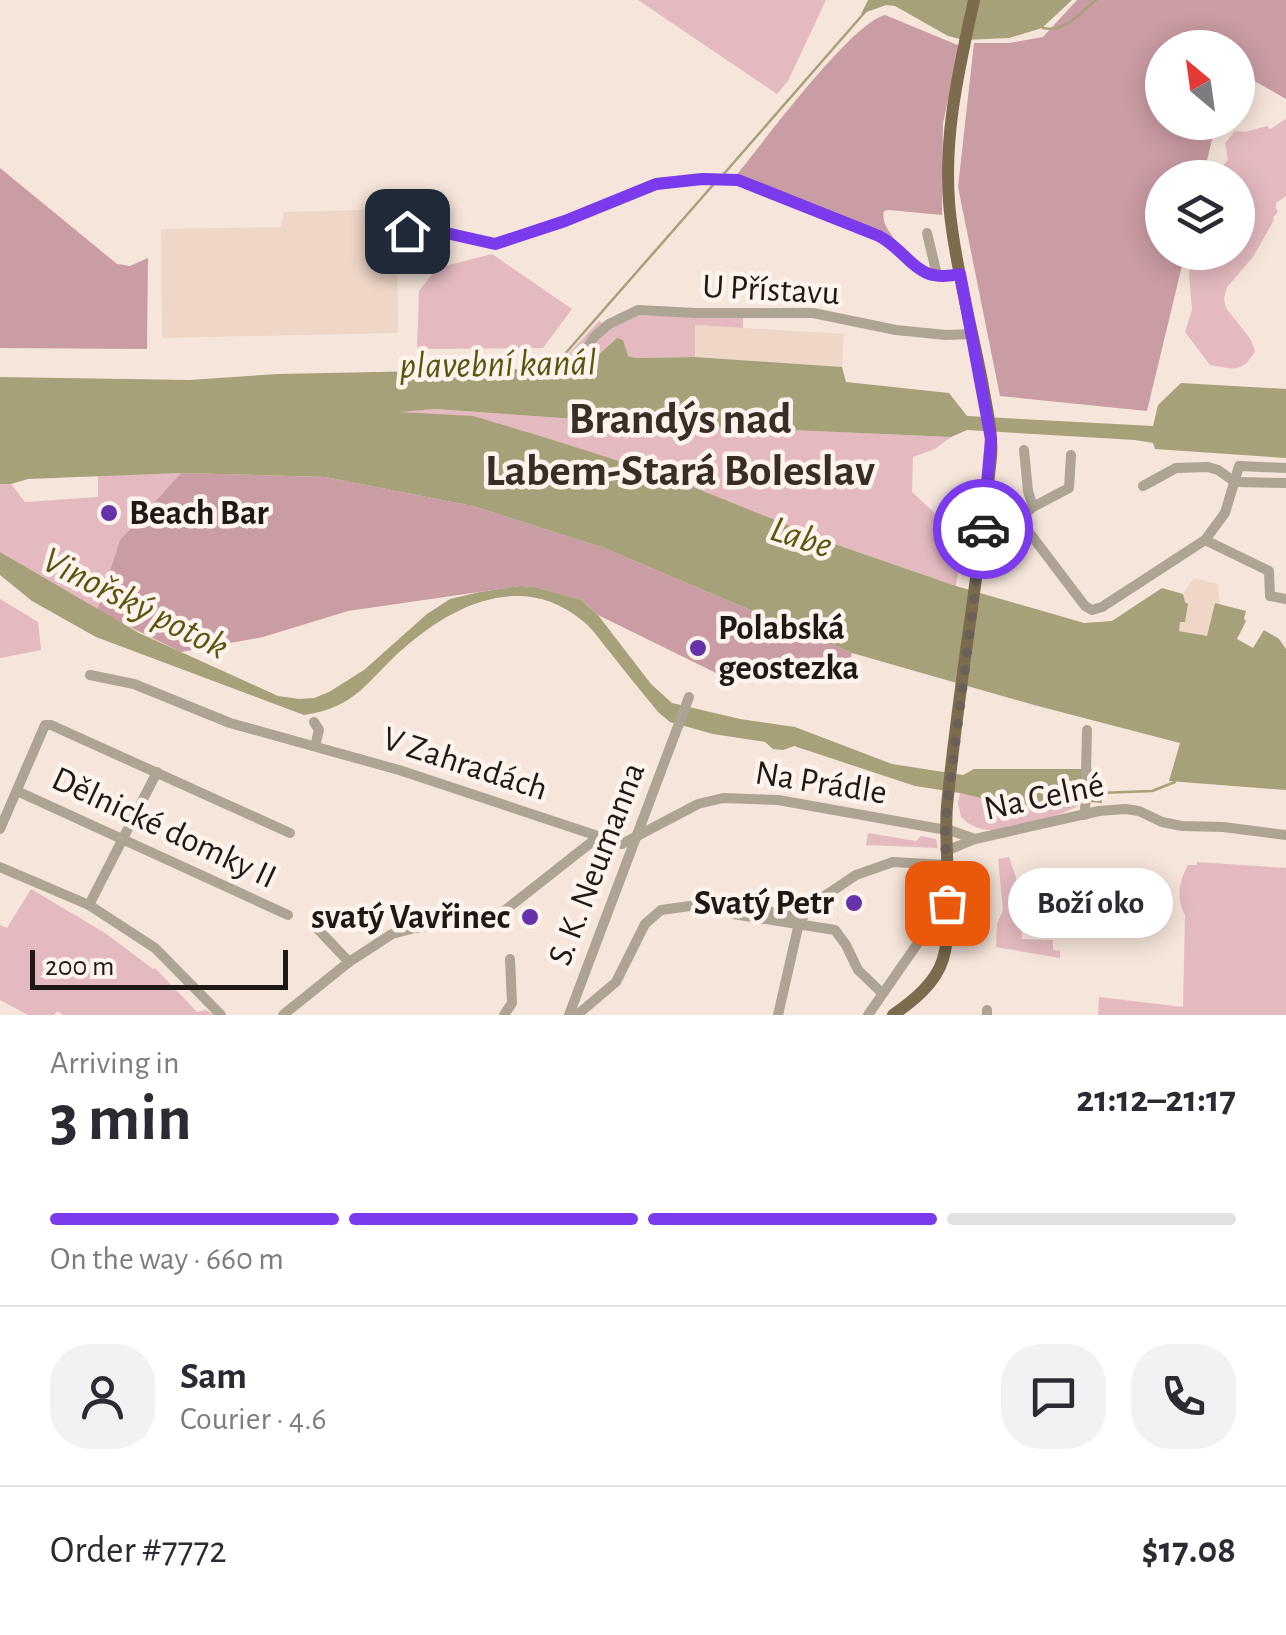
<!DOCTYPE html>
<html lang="en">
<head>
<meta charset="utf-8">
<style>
  :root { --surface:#fff; --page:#f2f2f3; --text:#2b2b33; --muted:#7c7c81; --line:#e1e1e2; --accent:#7c3aed }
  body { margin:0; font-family:"Alegreya Sans",sans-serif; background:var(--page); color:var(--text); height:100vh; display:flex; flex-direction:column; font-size:38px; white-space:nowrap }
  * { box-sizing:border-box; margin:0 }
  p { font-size:32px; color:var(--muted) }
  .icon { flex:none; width:55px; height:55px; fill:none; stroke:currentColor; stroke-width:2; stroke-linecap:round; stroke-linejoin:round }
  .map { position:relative; height:1015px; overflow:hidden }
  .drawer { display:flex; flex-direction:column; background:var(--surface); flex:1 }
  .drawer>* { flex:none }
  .needle { width:65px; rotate:331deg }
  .buttons { position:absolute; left:1145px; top:30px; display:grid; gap:20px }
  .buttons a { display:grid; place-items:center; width:110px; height:110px; border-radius:50%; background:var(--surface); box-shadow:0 5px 25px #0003; font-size:50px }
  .scale { position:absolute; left:30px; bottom:25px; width:258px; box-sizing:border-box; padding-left:10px; border:5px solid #1f1915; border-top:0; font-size:28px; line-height:35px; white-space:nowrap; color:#1f1915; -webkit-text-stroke:8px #fef3ed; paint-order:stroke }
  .pin { position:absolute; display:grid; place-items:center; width:85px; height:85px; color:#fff; margin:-42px; border-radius:20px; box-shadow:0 5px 15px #0006 }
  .courier { position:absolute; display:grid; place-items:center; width:100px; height:100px; margin:-50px; border:8px solid #7c3aed; border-radius:50%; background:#fff; color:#222; box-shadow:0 2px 12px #0007 }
  .bubble { position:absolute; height:70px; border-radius:35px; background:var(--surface); box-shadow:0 5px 25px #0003; font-size:32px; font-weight:700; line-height:70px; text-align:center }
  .head em { font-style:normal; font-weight:700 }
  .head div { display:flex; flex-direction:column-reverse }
  .head { display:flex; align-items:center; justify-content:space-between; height:170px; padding:0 50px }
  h1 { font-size:65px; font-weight:700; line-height:75px }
  .bar { display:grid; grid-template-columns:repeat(4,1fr); gap:15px 10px; align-content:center; height:120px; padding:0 50px }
  .bar i { height:12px; border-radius:8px; background:var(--line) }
  .bar .active { background:var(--accent) }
  .bar p { grid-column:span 4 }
  .line { display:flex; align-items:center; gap:25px; padding:0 50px; border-top:2px solid var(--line) }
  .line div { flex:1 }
  .round { display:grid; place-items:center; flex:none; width:105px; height:105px; border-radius:40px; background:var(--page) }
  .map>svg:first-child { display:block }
</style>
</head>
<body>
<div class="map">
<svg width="1286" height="1015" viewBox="0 0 1286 1015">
  <rect width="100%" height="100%" fill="#f6e5da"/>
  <g fill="#efd7c7">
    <polygon points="394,209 406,225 408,241 397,252 398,333 162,338 161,229 281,227 284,212"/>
    <polygon points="695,325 844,334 842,367 695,357"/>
    <polygon points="1194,578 1218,584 1220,604 1215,603 1207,636 1178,631 1185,603 1182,595"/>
  </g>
  <g fill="#e4bac0">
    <polygon points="638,0 826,0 788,81 777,94"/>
    <path d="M1286,119V196L1276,203V209L1278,212L1273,217L1274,220L1253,257L1227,287L1224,299L1226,308L1251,340L1255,351C1242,374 1233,369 1210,365L1185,332L1192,310L1189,274L1193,253L1238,252V178L1214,177L1228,160L1225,143L1235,131L1245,132L1267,126L1270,129Z"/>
    <polygon points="492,254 572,309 543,348 417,349 419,291 437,268"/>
    <path d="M637,315L743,317V328L695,325V357L635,358L628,356L613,341C597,361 581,368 555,368L599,321L609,327Z"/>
    <polygon points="435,409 634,423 951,437 935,449 913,457 912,492 942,520 965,521 956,586 832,543 380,412"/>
    <polygon points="181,473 120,540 97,611 0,552 0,484 11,484 25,502 98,497 98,475"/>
    <polygon points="0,599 38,622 41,650 0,658"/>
    <path d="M960,793L992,801H1077L1078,806C1060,816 1011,831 991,830C979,830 969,825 961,817L958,804Z"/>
    <polygon points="868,833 916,841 921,836 936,839 938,848 866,845"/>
    <polygon points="1009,857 1030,919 1021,920 1022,939 1053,940 1053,950 1060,951 1060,958 996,947 997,924 1003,910 998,859"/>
    <path d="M1197,862L1286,868V1015H1098L1099,997L1183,1007L1185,916C1176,898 1179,881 1188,865H1197Z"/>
    <polygon points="31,889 105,933 153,969 155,968 197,1012 206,1010 214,1015 63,1015 57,1011 54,1015 28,1015 0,1000 0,925 7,928"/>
  </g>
  <g fill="#ca9ca3">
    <polygon points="1077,0 1286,0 1286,99 1239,72 1238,74 1238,48 1162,48 1162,122 1216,123 1203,177 1162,178 1162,252 1185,253 1147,411 1000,396 958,187 974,43 1009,43 1043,37"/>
    <path d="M885,15L960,46L943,123L942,215L889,210L884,211C881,223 890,233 897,242L749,180L735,177C762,144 851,23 885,15Z"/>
    <polygon points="0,168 117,264 130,266 148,258 147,349 0,348"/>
    <polygon points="181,473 325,477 473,506 604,548 852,653 844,681 787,663 716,673 598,615 581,600 536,587 520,586 348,611 263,637 181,652 97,611 120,540"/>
  </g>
  <g fill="#a6a179">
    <polygon points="868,0 1072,0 1042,28 1009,38 964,40 948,36 895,6 886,5 861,14"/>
    <polygon points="617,338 623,340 628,356 635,358 695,357 842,367 846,382 949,393 967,416 1153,426 1158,405 1181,383 1286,389 1286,458 1155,449 1153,443 1135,440 967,430 951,437 634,423 435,409 399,412 473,416 540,436 663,475 832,543 956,586 1084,623 1112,621 1162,588 1183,594 1185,602 1188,604 1185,622 1180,622 1179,631 1207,636 1215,603 1246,611 1244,619 1246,621 1237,639 1253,648 1264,630 1279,639 1286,649 1286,790 1169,781 1180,743 1034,705 852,653 604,548 473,506 325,477 181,473 28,479 11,484 0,484 0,377 189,380 278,374 576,368 591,362"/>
    <path d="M0,552L139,633L278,696L299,699L314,698L329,692L364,670L427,614L450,599L480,592L520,586L536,587L581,600L598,615L651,684L672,703L740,719L795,727L892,764L963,775L974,769H1100L1102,803L1077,801L1069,808L992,801L960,793L915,786L794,746L783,750L773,749L765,742L713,734L670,722L658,712C642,692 625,672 609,651C601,642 594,630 584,622C525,571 455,603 404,648C366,681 358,707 304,715L96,637L32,601L0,575Z"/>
  </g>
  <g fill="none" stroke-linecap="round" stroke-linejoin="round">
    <g stroke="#a6a179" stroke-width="2.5">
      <path d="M1043,28C1065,33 1080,13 1096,0"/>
      <polyline points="722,176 865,12"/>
      <polyline points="550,371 713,185"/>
      <polyline points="1099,793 1152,791 1175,782"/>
    </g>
    <g stroke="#aea494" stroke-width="10">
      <path d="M407,231L443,232L495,244L565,221L656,185L702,179L737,180L879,236C910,254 917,284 960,274"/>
      <polyline points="927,233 937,275"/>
      <polyline points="583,355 594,337 609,324 638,310 696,313 813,313 896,330 946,335 973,334"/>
      <polyline points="1024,450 1028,491 1033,507"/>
      <polyline points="1143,486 1176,468 1208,467 1218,470 1235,482 1286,483"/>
      <polyline points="988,489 1001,492 1007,498 1025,527 1085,606 1092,610 1102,607 1205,540 1225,513 1239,466 1286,468"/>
      <polyline points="1020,518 1033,507 1069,488 1071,455"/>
      <polyline points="1205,540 1269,571 1270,596 1286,599"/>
      <polyline points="90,675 134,684 230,723 399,770 622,844 698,804 723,798 778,800 952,831 975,839"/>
      <polyline points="314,722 319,730 315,746"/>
      <polyline points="17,791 288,915"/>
      <polyline points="1085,815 1087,730"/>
      <polyline points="0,829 45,725 51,725 290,833"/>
      <polyline points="946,851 975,839 1099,811 1125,809 1139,811 1162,822 1182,826 1223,827 1286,835"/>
      <polyline points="0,867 89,905 155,948 221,1015"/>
      <polyline points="89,905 157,772"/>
      <polyline points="733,914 835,930 846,945 858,970 882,993"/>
      <polyline points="320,916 313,924 349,962"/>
      <polyline points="283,1015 349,962 392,934 415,928 475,921 499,915 598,837"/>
      <polyline points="504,1015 512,1003 510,959"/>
      <polyline points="569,1015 689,697"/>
      <polyline points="577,1015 616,982 645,924 661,910 712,903 786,914 799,923"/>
      <polyline points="778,1015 799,923 811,905 856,875 893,862 947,865"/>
      <polyline points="868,1015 920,940"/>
      <polyline points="987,1015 987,1010"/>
    </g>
    <path stroke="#7d6b4e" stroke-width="12" d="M893,1015C913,1001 936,983 943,959C956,915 943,853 947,806C958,690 979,574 991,457C993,432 986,406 982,381C972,330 959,280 952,229C940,150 957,77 974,0"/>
  </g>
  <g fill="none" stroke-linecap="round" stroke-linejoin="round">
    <polyline stroke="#6a605a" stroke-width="10" stroke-dasharray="0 18" points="947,903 945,832 948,799 983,529"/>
    <path stroke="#7c3aed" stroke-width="12" d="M407,231L442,232L495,244L565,221L656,184L702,179L738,180L879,236C912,254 914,284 960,274L991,439L983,529"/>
  </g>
  <g fill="#6632aa" stroke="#fef3ed" stroke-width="4">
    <circle cx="109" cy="513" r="10"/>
    <circle cx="698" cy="648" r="10"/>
    <circle cx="854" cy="903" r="10"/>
    <circle cx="530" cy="917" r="10"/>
  </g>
  <g text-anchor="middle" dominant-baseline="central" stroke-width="9" stroke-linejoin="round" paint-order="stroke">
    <g font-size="35" fill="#1f1915" stroke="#fef3ed">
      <text transform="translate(771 290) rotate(3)">U Přístavu</text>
      <text transform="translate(465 764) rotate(18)">V Zahradách</text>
      <text transform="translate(821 783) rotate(9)">Na Prádle</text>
      <text transform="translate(1044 797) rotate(-12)">Na Celné</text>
      <text transform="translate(164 828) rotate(25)">Dělnické domky II</text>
      <text transform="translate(597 864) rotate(-69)">S. K. Neumanna</text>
    </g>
    <g font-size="35" font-weight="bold" fill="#1f1915" stroke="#fef3ed" text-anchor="start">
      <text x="129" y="513">Beach Bar</text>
      <text x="718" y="628">Polabská<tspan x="718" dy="40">geostezka</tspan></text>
      <text x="834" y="903" text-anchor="end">Svatý Petr</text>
      <text x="510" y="917" text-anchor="end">svatý Vavřinec</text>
    </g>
    <g font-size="38" font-style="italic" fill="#5d540f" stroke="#fef3ed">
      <text transform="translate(498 365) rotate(-1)">plavební kanál</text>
      <text transform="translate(801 538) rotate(18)">Labe</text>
      <text transform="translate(135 604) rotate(27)">Vinořský potok</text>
    </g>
    <g font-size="45" font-weight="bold" fill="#3a2d25" stroke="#fef3ed">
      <text x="680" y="419">Brandýs nad<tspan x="680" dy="52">Labem-Stará Boleslav</tspan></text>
    </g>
  </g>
</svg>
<div class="buttons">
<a><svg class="needle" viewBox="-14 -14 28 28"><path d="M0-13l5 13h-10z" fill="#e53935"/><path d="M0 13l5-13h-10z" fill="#7c7c81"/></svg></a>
<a><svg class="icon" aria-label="layers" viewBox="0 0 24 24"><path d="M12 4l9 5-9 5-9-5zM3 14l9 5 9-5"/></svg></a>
</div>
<div class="scale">200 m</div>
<div class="pin" style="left:947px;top:903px;background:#ea580c"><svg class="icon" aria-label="bag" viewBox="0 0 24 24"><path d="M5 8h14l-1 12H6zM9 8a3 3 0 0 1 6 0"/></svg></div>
<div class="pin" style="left:407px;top:231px;background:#1f2937"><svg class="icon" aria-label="home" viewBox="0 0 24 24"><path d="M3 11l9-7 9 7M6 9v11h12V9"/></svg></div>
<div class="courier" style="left:983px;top:529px"><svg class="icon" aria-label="car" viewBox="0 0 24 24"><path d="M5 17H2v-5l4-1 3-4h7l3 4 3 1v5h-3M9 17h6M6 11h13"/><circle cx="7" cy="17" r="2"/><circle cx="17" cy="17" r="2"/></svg></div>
<div class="bubble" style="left:1008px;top:868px;width:165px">Boží oko</div>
</div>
<section class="drawer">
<div class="head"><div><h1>3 min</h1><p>Arriving in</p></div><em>21:12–21:17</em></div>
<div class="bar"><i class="active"></i><i class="active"></i><i class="active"></i><i></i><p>On the way · 660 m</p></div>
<div class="line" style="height:180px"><a class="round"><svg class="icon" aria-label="person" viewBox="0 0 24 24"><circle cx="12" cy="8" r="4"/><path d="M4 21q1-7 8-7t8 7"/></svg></a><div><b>Sam</b><p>Courier · 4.6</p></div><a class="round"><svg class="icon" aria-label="chat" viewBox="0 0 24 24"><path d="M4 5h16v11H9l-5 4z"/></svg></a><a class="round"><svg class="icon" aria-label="phone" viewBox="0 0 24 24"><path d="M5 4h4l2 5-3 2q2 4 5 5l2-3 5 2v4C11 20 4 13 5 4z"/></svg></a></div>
<div class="line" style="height:130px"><div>Order #7772</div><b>$17.08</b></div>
</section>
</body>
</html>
